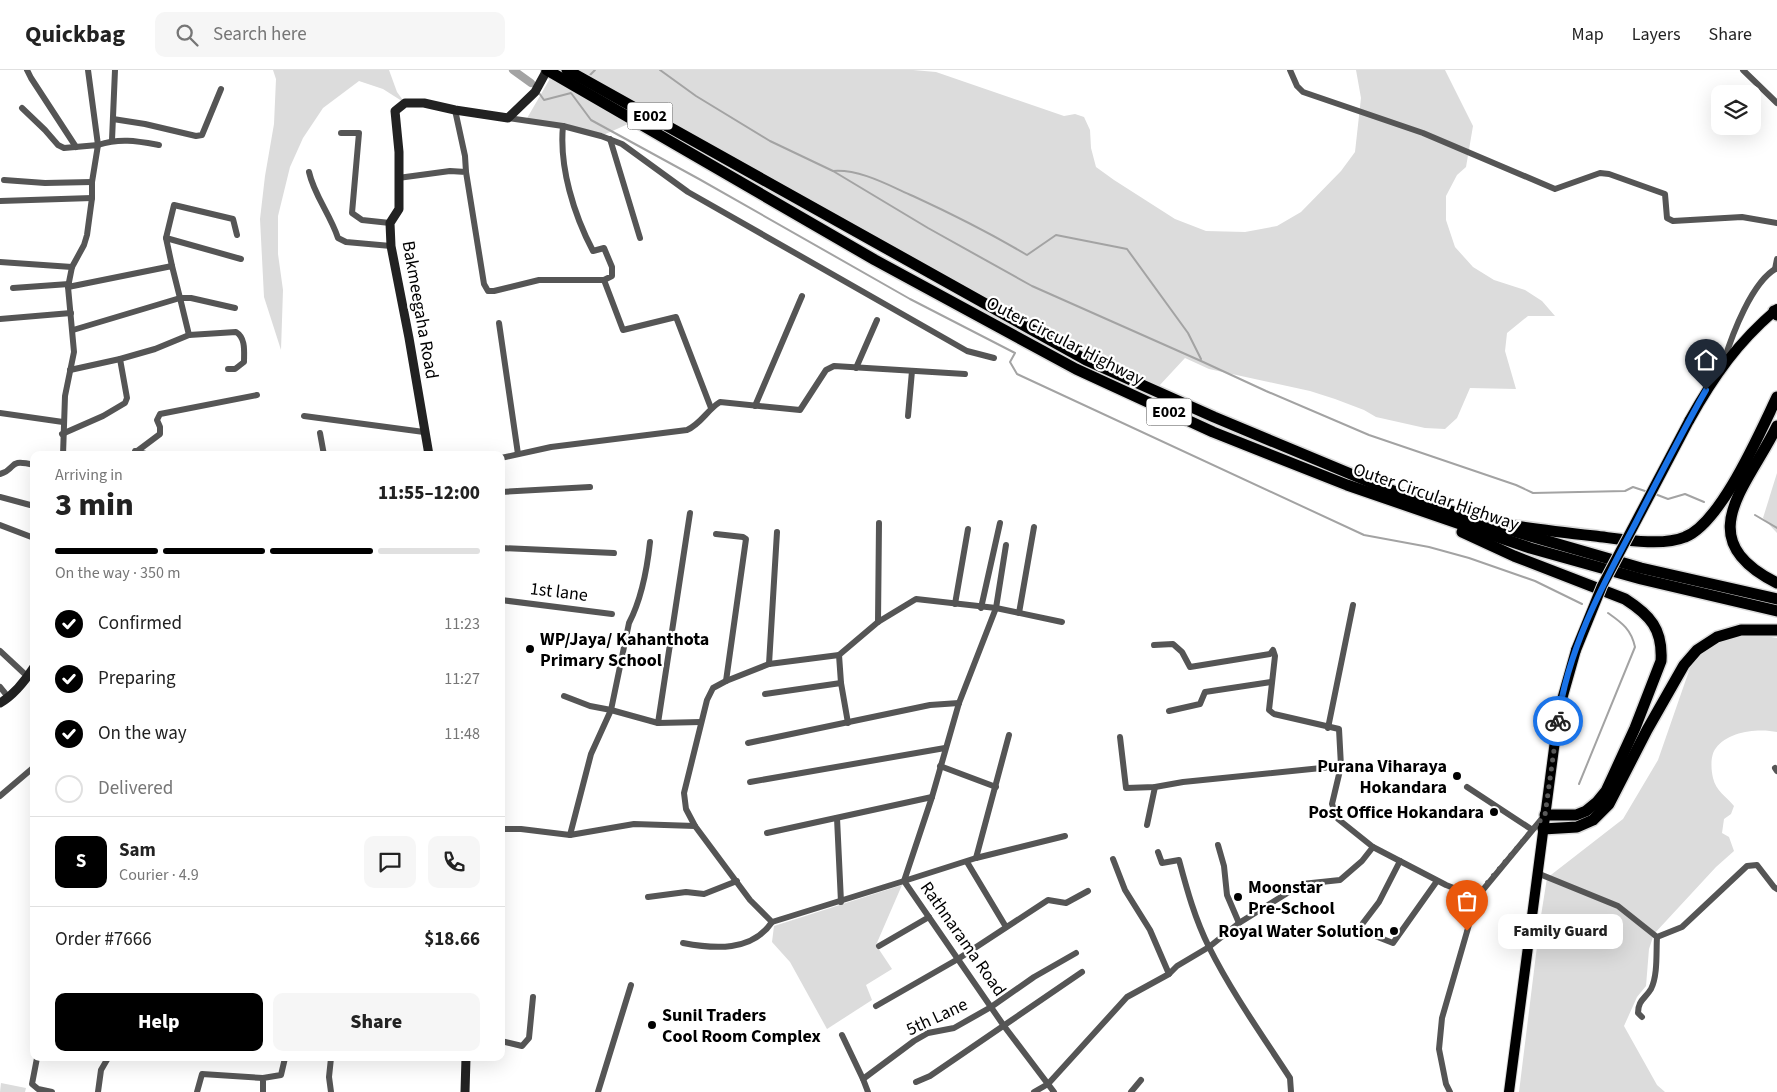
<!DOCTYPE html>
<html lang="en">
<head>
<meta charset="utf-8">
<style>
  :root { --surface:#fff; --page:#f6f6f6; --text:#222; --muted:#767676; --line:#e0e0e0; --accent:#000 }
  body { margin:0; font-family:"Source Sans 3",sans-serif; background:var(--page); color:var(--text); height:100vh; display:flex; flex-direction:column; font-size:19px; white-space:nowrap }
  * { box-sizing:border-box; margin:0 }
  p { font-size:16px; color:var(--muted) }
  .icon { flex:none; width:28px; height:28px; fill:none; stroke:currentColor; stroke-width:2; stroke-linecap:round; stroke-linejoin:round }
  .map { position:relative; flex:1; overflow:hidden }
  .drawer { position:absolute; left:30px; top:381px; width:475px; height:610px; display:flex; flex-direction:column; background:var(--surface); border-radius:10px; box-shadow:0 5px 20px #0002 }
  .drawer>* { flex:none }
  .tools { position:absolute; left:1711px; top:15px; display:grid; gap:10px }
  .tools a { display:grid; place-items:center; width:50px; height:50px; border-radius:10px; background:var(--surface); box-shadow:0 5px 20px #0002; font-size:25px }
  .pin { position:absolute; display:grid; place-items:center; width:42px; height:42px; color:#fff; margin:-51px -21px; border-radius:50% 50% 50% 0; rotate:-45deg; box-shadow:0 0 5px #0007 }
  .pin .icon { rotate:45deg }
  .courier { position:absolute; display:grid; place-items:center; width:50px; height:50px; margin:-25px; border:4px solid #1a73e8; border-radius:50%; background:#fff; color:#222; box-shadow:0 1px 6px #0007 }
  .bubble { position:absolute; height:35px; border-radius:10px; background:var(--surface); box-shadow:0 5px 20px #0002; font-size:16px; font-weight:800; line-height:35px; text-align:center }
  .overview em { font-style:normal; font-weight:800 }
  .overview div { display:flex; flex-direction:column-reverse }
  .overview { display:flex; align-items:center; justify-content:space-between; height:85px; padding:0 25px }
  h1 { font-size:32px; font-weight:800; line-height:38px }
  .bar { display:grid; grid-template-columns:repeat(4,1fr); gap:8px 5px; align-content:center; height:60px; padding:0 25px }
  .bar i { height:6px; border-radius:4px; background:var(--line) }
  .bar .on { background:var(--accent) }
  .bar p { grid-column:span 4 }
  .line { display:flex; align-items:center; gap:12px; padding:0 25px; border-top:1px solid var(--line) }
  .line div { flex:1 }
  .round { display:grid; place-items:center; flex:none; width:52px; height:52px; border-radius:10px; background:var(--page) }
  ol { padding:0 25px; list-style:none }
  li { display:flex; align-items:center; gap:15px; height:55px }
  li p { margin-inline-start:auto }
  li .icon { padding:5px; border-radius:50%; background:var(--accent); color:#fff; stroke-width:4 }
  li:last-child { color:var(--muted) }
  li i { width:28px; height:28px; border:2px solid var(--line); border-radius:50% }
  .button { display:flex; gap:10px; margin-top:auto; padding:10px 25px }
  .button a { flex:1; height:58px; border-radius:10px; background:var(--accent); color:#fff; font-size:20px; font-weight:800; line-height:58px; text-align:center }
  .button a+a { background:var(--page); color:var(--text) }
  header { display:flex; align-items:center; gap:30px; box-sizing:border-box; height:70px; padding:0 25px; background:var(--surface); border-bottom:1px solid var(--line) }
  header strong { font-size:24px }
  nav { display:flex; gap:28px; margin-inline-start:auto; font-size:18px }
  .search { width:350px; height:45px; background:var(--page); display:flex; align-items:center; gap:12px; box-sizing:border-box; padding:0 18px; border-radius:10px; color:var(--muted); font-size:19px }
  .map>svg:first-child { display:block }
</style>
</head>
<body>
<header>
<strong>Quickbag</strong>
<div class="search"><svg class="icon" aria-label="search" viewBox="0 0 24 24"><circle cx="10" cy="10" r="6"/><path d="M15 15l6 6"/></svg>Search here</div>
<nav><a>Map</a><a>Layers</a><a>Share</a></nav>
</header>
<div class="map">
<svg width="1777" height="1022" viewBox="0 0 1777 1022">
  <rect width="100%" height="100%" fill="#fff"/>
  <g fill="#dcdcdc">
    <polygon points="273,0 389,0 397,22 405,33 383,19 359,11 323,38 303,68 290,97 278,146 278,184 283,220 281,280 264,227 260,149 265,106 274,54 276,9"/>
    <polygon points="555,0 913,0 936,2 1064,46 1075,44 1084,47 1090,60 1091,78 1096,97 1114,110 1175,149 1206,161 1245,162 1277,156 1301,142 1341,101 1355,82 1361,28 1356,0 1445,0 1473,56 1466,97 1457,105 1446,126 1446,150 1455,177 1473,197 1494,210 1525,220 1542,231 1555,246 1528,246 1507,263 1505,281 1516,319 1470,318 1457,348 1445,359 1425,358 1376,347 1364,340 1335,329 1310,321 1209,299 1185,288 1159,316 1065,272 653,43 601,66 526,50"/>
    <polygon points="1777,403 1777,463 1763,448"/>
    <path d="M1746,563L1777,568V662C1759,658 1728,661 1716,678C1710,685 1711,700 1713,708C1716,721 1726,726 1734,736L1731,744L1724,749L1722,763L1729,767L1734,781L1716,797L1654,864L1649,879L1646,916L1637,927L1624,956L1657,1015L1665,1022H1519L1540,852L1547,808L1623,749L1658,690L1699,572Z"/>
    <polygon points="902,815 876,875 892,899 866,915 872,930 827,959 790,892 772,872 774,856"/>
    <polygon points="1,1013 26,1018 25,1022 0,1022"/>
  </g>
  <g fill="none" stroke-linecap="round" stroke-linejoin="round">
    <g stroke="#a3a3a3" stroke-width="2">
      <polyline points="660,0 696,26 770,71 833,101 928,158 1032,216 1201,291 1266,321 1369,365 1516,415 1533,423 1625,421 1633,417 1648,422"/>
      <polyline points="587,8 595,0"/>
      <polyline points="531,13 534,17"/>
      <polyline points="539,23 544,30 571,23 591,50 699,109 910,229 1015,283 1010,292 1017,304 1364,465 1429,477 1469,488 1535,511 1582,534"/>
      <path d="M833,101C860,99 888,115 913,126C952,144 990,163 1027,185L1056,165L1127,179L1188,263L1201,289"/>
      <polyline points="1655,424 1668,429 1685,424 1704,432"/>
      <polyline points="1755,445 1777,458"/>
      <path d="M1579,714L1635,577C1631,559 1622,553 1608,543"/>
    </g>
    <polyline stroke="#a3a3a3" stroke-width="8" points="513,0 531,13"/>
    <g stroke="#dbdbdb" stroke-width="12">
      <g id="primary">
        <path d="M1689,351C1714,306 1738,272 1777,239"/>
        <polyline points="1509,1022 1559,640 1576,580"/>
      </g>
    </g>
    <g stroke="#dbdbdb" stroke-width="14">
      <g id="highway">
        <polyline points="547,0 875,190 1076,299 1213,362 1347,415 1530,478 1641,509 1777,541"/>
        <polyline points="567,0 1086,290 1214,347 1382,417 1482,452 1641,498 1777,529"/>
        <polyline points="1774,241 1777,245"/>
        <path d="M1777,356C1748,416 1688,469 1777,513"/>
        <path d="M1516,456C1542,460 1568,463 1595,466C1620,469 1661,477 1685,467C1721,453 1760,362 1777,327"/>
        <path d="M1462,462L1514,486L1625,529C1650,545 1663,559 1661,591L1635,658L1613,706L1606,721L1597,732L1586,741L1576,745H1545"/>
        <polyline points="1543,759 1577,757 1593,750 1609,734 1647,660 1684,595 1697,580 1717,567 1741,560 1777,560"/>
      </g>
    </g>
    <g stroke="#555" stroke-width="6">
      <polyline points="27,0 31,8 76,77"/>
      <path d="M88,0L98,75C120,68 136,71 159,75"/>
      <polyline points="1290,0 1297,16 1303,22 1423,63 1555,119 1600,103 1609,104 1665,124 1667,148 1673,151 1742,147 1777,153"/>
      <polyline points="1743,0 1777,33"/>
      <polyline points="22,38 45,60 58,75 64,78 98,75 92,112 92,128 87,165 84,175 72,197 68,217 74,282 65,326 63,385"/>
      <polyline points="455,40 465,86 466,102"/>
      <polyline points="508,48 563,56 601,66 622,74 688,122 967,281 994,288"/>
      <polyline points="113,49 145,54 196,66 202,65 221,19"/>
      <polyline points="341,63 359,63 352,143 362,150 390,153"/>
      <polyline points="610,69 640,168"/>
      <polyline points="112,70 115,0"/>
      <path d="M309,102C314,125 330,144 338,168L346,172L391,176"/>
      <path d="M398,108L450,101L466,102L484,214L488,221H494L539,210H604L612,206V197L604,178L593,181C574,145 559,97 563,56"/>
      <polyline points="4,110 45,113 92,112"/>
      <polyline points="0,131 92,128"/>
      <polyline points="166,168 241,189"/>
      <polyline points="0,192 72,197"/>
      <polyline points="172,196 166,168 174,135 233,149 237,165"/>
      <polyline points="1775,199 1777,189"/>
      <polyline points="604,210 623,260 676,247 711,338"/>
      <polyline points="68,217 172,196 180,228 191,228 235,238"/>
      <polyline points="13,218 69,214"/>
      <polyline points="0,249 71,243"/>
      <polyline points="499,253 518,384"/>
      <polyline points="73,260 180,228 189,265"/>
      <path d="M1724,291C1732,265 1752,211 1777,198"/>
      <polyline points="856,298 877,250"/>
      <path d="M70,300L120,289L155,279L189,265L236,262C246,268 244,282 244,292L235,299H228"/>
      <polyline points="755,336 802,226"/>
      <polyline points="0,343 63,352"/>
      <polyline points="304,346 424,362"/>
      <polyline points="908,346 912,301"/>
      <polyline points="320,363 324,385"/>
      <polyline points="62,364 103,346 125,333 127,328 120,289"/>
      <polyline points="135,381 149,385"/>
      <polyline points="132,385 160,364 160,357 157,350 160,344 257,325"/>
      <path d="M501,388L551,377L687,360C701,354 707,340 720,332L800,340L826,300L834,296L965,304"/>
      <path d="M0,404C18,399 6,388 34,395"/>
      <polyline points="501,422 590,417"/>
      <polyline points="0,427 34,436"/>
      <polyline points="0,455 34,468"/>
      <polyline points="716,464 743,467 746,469 726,611"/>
      <polyline points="1006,475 996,538 959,633 932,727 904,811 976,788 1065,766"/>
      <polyline points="501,478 614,483"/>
      <polyline points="501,530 612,544"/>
      <polyline points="955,534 968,459"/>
      <polyline points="981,538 1000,453"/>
      <polyline points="1019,543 1034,457"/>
      <polyline points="878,552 879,453"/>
      <polyline points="1154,575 1173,574 1182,582 1190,597 1270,584 1273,580 1275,586 1269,640 1274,644 1339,659 1341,696"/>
      <polyline points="0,581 28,607"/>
      <polyline points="839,585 841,613"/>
      <polyline points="769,594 777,462"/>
      <polyline points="0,617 9,628"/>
      <polyline points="765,624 841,613 848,653"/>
      <polyline points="564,626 590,636 611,640 658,653 701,652"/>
      <polyline points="1169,641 1200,634 1205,622 1271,612"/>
      <polyline points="658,653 690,443"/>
      <polyline points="1328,658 1353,535"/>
      <polyline points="1120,667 1126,718 1155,717 1183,712 1341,696 1332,734 1338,749 1373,777"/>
      <polyline points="748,673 930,635 959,633"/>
      <polyline points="940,696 996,717"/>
      <polyline points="1775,698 1777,701"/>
      <polyline points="750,712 945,678"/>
      <polyline points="1467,717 1531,759"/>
      <polyline points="0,726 34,697"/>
      <polyline points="837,748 841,832"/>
      <polyline points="1147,755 1155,717"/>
      <polyline points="695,756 686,739 684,723 707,630 713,618 726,611 769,594 839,585 878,552 916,529 996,538 1062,552"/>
      <polyline points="501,759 521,759 570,765 634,754 695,756 750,830 772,852 904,811 1004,956 1054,1022"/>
      <polyline points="767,763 932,727"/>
      <path d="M570,765L591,684L611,640L629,553C642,528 647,500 650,472"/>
      <polyline points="1218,775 1224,796 1227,825 1239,853"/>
      <path d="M1158,782L1162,793L1179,790C1187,820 1195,849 1209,877C1232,923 1262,965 1290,1008L1291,1022"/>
      <polyline points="976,788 1009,665"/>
      <polyline points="1113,789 1125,820 1150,860 1169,904"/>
      <polyline points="967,792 1006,857"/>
      <polyline points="1537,803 1618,836 1657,867 1682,857 1747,796 1757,795 1774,817 1777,819"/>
      <polyline points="648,827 686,822 704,824 737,811"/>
      <polyline points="1363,853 1379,832 1400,791"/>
      <polyline points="1360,860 1393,873 1437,811"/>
      <path d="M683,873C714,879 752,882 772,852"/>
      <polyline points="879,876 929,847"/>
      <polyline points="876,936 958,889 1048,830 1066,833 1088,821"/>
      <path d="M1642,947L1638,943C1638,930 1645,929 1651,919C1658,905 1656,882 1657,867"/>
      <polyline points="842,965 863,1009 868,1022"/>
      <polyline points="501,971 522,976 529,968 533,927"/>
      <polyline points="37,988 32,1014 38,1019 52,1022"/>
      <polyline points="863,1009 914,971 928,963 954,958 991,937 1034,907 1076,883"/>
      <polyline points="916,1012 930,1006 1082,902"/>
      <polyline points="98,1022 101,1000 108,988"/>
      <polyline points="197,1022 202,1004 263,1008"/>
      <polyline points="263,1022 263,1008 281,1005 285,988"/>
      <polyline points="331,1022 329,1007 331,988"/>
      <polyline points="598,1022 631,915"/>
      <polyline points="1034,1022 1048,1014 1127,927 1169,904 1177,896 1209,877 1239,853 1302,814 1340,810 1362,791 1373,777 1446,815 1477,827"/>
      <polyline points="1131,1022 1141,1010"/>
      <polyline points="1450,1022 1446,1014 1439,979 1442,948 1477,827 1545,745"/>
    </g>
    <g stroke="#222" stroke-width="9">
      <polyline points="429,385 409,268 391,176 390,153 399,139 399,82 395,41 405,33 424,33 455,40 508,48 535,22 547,0"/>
      <path d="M0,633C14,625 25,611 34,597"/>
      <polyline points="465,1022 466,988"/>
    </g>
    <use href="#primary" stroke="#000" stroke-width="10"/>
    <use href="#highway" stroke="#000" stroke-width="11"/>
    <g stroke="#dbdbdb" stroke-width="12" stroke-linecap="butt">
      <polyline id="primary-bridge" points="1576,580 1602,516 1689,351"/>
    </g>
    <use href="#primary-bridge" stroke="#000" stroke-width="10"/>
  </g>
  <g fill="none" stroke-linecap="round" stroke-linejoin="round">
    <polyline stroke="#595959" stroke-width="5" stroke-dasharray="0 9" points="1467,861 1476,826 1545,745 1558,651"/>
    <path stroke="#1a73e8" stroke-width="6" d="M1558,651C1567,581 1602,516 1635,454C1658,409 1681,364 1706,320"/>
  </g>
  <g fill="#000" stroke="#fff" stroke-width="2">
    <circle cx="530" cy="579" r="5"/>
    <circle cx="1457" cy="706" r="5"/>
    <circle cx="1494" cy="742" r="5"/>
    <circle cx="1238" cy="827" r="5"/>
    <circle cx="1394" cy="861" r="5"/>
    <circle cx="652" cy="955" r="5"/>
  </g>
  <g text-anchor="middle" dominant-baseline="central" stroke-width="4.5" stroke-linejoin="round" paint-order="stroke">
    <g fill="#fff" stroke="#4c4c4c" stroke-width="1">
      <rect x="627.5" y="32.5" width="45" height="27" rx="4"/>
      <rect x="1146.5" y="328.5" width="45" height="27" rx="4"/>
    </g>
    <g font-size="16" font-weight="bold" fill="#000">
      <text x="650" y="46">E002</text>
      <text x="1169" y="342">E002</text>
    </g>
    <g font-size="18" fill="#000" stroke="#fff">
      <text transform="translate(420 240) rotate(80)">Bakmeegaha Road</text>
      <text transform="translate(1065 271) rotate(27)">Outer Circular Highway</text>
      <text transform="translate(1436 427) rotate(19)">Outer Circular Highway</text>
      <text transform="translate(559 522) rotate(7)">1st lane</text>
      <text transform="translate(963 869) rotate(55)">Rathnarama Road</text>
      <text transform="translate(937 947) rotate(-25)">5th Lane</text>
    </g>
    <g font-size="18" font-weight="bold" fill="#000" stroke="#fff" text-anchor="start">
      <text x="540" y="569">WP/Jaya/ Kahanthota<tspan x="540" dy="21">Primary School</tspan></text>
      <text x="1447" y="696" text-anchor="end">Purana Viharaya<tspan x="1447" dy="21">Hokandara</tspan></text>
      <text x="1484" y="742" text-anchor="end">Post Office Hokandara</text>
      <text x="1248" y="817">Moonstar<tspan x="1248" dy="21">Pre-School</tspan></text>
      <text x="1384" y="861" text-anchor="end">Royal Water Solution</text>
      <text x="662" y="945">Sunil Traders<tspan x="662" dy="21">Cool Room Complex</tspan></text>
    </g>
  </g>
</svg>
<div class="tools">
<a><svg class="icon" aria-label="layers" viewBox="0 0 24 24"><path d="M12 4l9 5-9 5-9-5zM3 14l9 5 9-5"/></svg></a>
</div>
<div class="pin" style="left:1467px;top:861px;background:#ea580c"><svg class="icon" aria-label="bag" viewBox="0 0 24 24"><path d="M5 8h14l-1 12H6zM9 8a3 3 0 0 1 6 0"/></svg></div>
<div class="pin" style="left:1706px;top:320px;background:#1f2937"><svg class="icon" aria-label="home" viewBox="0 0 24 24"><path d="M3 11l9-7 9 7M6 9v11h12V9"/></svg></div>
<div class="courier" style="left:1558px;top:651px"><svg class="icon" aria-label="bike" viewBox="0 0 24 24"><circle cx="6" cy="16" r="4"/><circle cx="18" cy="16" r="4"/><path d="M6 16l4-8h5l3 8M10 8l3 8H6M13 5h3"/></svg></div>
<div class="bubble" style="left:1498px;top:844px;width:125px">Family Guard</div>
<section class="drawer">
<div class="overview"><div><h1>3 min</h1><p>Arriving in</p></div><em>11:55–12:00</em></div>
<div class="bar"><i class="on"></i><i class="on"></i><i class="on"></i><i></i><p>On the way · 350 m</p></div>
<ol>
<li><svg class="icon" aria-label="check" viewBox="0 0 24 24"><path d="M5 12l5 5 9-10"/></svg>Confirmed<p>11:23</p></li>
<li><svg class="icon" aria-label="check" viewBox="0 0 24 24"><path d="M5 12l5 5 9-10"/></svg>Preparing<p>11:27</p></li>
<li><svg class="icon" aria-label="check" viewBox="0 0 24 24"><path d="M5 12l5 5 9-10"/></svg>On the way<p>11:48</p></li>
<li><i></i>Delivered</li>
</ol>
<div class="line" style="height:90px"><b class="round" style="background:var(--accent);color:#fff">S</b><div><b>Sam</b><p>Courier · 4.9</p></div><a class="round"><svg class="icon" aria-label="chat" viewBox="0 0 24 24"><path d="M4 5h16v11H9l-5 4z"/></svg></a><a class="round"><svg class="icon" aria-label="phone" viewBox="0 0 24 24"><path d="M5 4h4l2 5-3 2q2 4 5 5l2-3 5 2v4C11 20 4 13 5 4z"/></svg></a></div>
<div class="line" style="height:65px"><div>Order #7666</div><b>$18.66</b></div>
<div class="button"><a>Help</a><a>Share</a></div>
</section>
</div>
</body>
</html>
